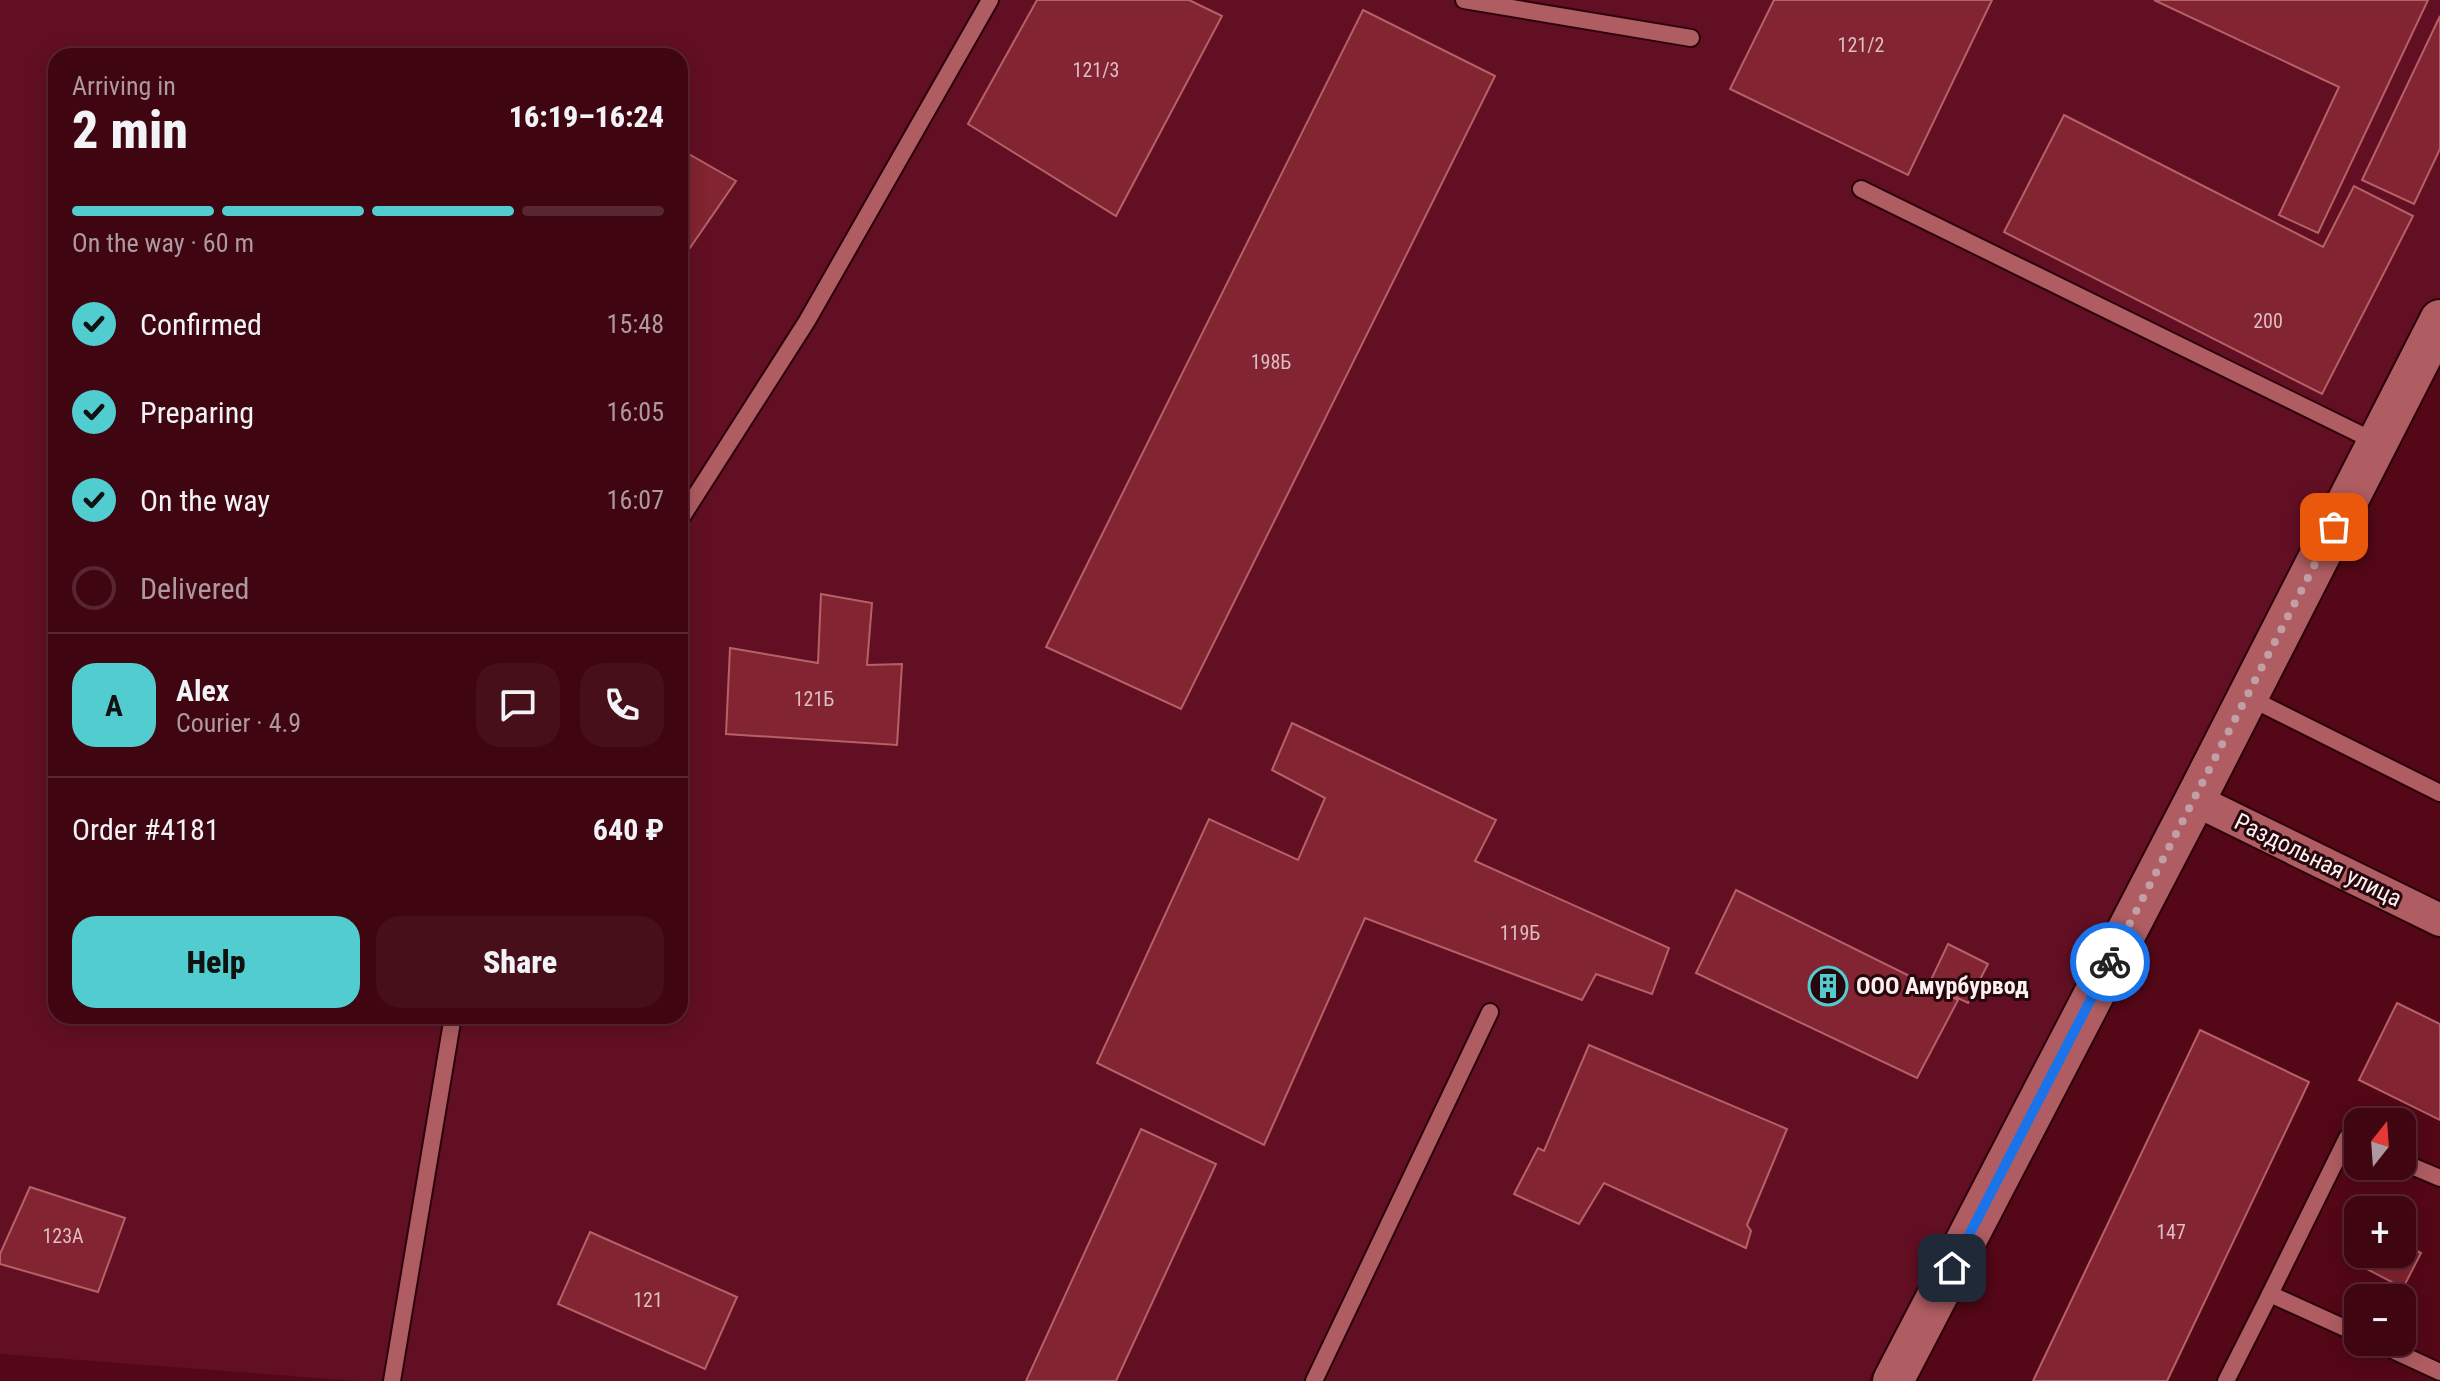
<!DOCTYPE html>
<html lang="en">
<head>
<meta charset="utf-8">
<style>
  :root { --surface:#3f0511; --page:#460f1a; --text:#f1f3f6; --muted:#ad999f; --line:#582631; --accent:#52cdcf }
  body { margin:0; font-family:"Roboto Condensed",sans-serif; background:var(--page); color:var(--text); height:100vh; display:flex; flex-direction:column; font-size:30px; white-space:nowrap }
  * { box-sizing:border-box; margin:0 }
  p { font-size:26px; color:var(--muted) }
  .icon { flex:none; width:44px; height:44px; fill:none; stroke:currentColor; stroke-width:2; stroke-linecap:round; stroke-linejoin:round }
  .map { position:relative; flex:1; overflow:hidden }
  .sheet { position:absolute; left:48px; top:48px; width:640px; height:976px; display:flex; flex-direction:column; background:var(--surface); border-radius:24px; box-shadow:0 4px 20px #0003,0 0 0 2px var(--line) }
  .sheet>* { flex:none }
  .needle { width:52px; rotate:17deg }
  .fabs { position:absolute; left:2344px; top:1108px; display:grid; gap:16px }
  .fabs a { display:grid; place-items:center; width:72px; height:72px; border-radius:16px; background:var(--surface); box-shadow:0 4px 20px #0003,0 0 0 2px var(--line); font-size:40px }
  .pin { position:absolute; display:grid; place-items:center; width:68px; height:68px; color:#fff; margin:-34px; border-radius:16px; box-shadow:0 4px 12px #0006 }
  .courier { position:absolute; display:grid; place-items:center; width:80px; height:80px; margin:-40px; border:6px solid #1a73e8; border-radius:50%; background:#fff; color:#222; box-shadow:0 2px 10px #0007 }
  .head em { font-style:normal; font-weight:800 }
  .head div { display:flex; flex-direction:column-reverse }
  .head { display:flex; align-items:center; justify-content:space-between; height:136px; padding:0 24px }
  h1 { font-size:52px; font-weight:800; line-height:60px }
  .bar { display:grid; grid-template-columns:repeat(4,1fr); gap:12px 8px; align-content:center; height:96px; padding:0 24px }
  .bar i { height:10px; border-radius:6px; background:var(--line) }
  .bar .selected { background:var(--accent) }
  .bar p { grid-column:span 4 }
  .line { display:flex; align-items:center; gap:20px; padding:0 24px; border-top:2px solid var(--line) }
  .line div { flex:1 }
  .round { display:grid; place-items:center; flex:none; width:84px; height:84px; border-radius:24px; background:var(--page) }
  ol { padding:0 24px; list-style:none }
  li { display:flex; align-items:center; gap:24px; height:88px }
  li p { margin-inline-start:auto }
  li .icon { padding:8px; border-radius:50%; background:var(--accent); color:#111; stroke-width:4 }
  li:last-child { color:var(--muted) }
  li i { width:44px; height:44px; border:4px solid var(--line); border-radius:50% }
  .primary-button { display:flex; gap:16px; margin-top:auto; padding:16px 24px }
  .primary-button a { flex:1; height:92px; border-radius:24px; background:var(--accent); color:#111; font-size:32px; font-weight:800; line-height:92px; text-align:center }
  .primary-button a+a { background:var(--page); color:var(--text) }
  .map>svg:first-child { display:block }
</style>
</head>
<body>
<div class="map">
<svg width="2440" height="1381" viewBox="0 0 2440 1381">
  <rect width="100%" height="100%" fill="#540717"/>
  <path fill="#630f23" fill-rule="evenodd" d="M0,0H2440V319L1868,1381H358L0,1354ZM56,56H680V1016H56Z"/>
  <g fill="#822431" stroke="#b56267" stroke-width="2">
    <polygon points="1037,0 1189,0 1222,16 1116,216 968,124"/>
    <polygon points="1774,0 1992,0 1908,175 1730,89"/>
    <polygon points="2154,0 2428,0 2318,233 2279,215 2339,87"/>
    <polygon points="1363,10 1495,76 1181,709 1046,647"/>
    <polygon points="2440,16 2440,149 2414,204 2362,180"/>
    <polygon points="2064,115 2323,247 2354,186 2413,216 2322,394 2004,232"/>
    <polygon points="680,149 736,181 683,258 680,256"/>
    <polygon points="821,594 872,603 867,665 902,664 897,745 726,734 730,648 818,663"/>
    <polygon points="1292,723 1496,820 1475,861 1669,948 1652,994 1596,974 1582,1000 1365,918 1264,1145 1097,1063 1209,819 1298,860 1325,798 1272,770"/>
    <polygon points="1736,890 1958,1000 1917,1078 1696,973"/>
    <polygon points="1948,944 1988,964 1968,1003 1929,984"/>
    <polygon points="2397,1003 2440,1024 2440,1120 2359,1080"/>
    <polygon points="2200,1030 2309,1082 2167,1381 2033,1381"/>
    <polygon points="1589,1045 1787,1129 1747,1225 1751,1231 1746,1248 1604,1183 1579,1224 1514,1194 1538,1148 1544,1151"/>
    <polygon points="1141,1129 1216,1164 1116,1381 1026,1381"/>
    <polygon points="30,1187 125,1218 98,1292 0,1264 0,1254"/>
    <polygon points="590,1232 737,1297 705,1369 558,1304"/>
    <polygon points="2358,1235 2358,1254 2402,1254 2402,1243 2421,1253 2403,1288 2346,1258"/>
  </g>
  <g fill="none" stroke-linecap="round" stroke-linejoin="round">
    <g stroke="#2a0409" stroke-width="20">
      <g id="service">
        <polyline points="1464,0 1691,38"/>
        <polyline points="1861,189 2376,442"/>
        <polyline points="680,520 807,321 990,0"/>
        <polyline points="2248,697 2440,793"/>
        <polyline points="2358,1143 2347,1138 2270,1294 2358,1334"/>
        <polyline points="2402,1162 2440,1178"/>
        <polyline points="2375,1342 2440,1372"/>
        <polyline points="392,1381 453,1016"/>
        <polyline points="1314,1381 1490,1012"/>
        <polyline points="2226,1381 2270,1294"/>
      </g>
    </g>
    <g stroke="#2a0409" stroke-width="36">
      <polyline id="minor" points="2195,800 2440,920"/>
    </g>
    <g stroke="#2a0409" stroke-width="44">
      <polyline id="tertiary" points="1893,1381 2195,800 2440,320"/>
    </g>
    <use href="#service" stroke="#af5d62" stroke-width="16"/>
    <use href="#minor" stroke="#af5d62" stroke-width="32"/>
    <use href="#tertiary" stroke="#af5d62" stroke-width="40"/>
  </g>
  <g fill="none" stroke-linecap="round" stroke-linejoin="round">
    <polyline stroke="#c19fa5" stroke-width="8" stroke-dasharray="0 14.4" points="2110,962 2334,527"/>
    <polyline stroke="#1a73e8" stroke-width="10" points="1952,1268 2110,962"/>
  </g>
  <defs>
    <g id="building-ring" transform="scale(2)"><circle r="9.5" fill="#27070b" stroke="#52cdcf" stroke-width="1.5"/><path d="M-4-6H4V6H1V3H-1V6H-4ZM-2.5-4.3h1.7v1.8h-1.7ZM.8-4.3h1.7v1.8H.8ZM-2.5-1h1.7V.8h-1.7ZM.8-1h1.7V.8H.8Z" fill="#52cdcf"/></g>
  </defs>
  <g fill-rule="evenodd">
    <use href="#building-ring" x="1828" y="986"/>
  </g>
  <g text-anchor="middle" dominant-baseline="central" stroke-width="6" stroke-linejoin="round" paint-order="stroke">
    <g font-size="20" fill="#ddbec1">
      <text x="1861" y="45">121/2</text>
      <text x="1096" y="70">121/3</text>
      <text x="2268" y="321">200</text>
      <text x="1271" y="362">198Б</text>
      <text x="814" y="699">121Б</text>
      <text x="1520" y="933">119Б</text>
      <text x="2171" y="1232">147</text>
      <text x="63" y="1236">123А</text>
      <text x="648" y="1300">121</text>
    </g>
    <g font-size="24" fill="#fbf1f1" stroke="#27070b">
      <text transform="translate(2318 860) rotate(26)">Раздольная улица</text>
    </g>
    <g font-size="24" font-weight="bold" fill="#fbf1f1" stroke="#27070b" text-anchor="start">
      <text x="1856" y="986">ООО Амурбурвод</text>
    </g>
  </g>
</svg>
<div class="fabs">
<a><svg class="needle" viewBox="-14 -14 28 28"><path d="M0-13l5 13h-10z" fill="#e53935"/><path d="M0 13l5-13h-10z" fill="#ad999f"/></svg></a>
<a>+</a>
<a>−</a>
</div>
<div class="pin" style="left:2334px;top:527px;background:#ea580c"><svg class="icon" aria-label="bag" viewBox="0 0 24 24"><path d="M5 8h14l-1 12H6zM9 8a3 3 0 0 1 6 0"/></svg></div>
<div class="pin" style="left:1952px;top:1268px;background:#1f2937"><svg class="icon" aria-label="home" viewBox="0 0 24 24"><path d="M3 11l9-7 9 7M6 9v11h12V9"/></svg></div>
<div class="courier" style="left:2110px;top:962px"><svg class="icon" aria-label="bike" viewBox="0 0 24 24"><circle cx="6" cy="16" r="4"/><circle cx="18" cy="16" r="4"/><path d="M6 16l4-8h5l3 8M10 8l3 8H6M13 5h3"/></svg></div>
<section class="sheet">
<div class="head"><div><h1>2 min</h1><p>Arriving in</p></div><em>16:19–16:24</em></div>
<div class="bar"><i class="selected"></i><i class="selected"></i><i class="selected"></i><i></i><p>On the way · 60 m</p></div>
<ol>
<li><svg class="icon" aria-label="check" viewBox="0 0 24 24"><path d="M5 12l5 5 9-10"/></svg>Confirmed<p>15:48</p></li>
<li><svg class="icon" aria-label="check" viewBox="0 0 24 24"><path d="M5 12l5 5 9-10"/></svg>Preparing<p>16:05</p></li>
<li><svg class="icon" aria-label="check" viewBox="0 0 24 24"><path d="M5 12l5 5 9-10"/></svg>On the way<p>16:07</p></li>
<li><i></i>Delivered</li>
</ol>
<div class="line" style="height:144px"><b class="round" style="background:var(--accent);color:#111">A</b><div><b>Alex</b><p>Courier · 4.9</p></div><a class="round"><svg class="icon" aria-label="chat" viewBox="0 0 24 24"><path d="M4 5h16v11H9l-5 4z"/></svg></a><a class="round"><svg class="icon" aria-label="phone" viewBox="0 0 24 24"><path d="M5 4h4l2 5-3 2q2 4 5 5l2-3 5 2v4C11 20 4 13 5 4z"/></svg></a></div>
<div class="line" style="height:104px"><div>Order #4181</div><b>640 ₽</b></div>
<div class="primary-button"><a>Help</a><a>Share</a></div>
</section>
</div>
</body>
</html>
